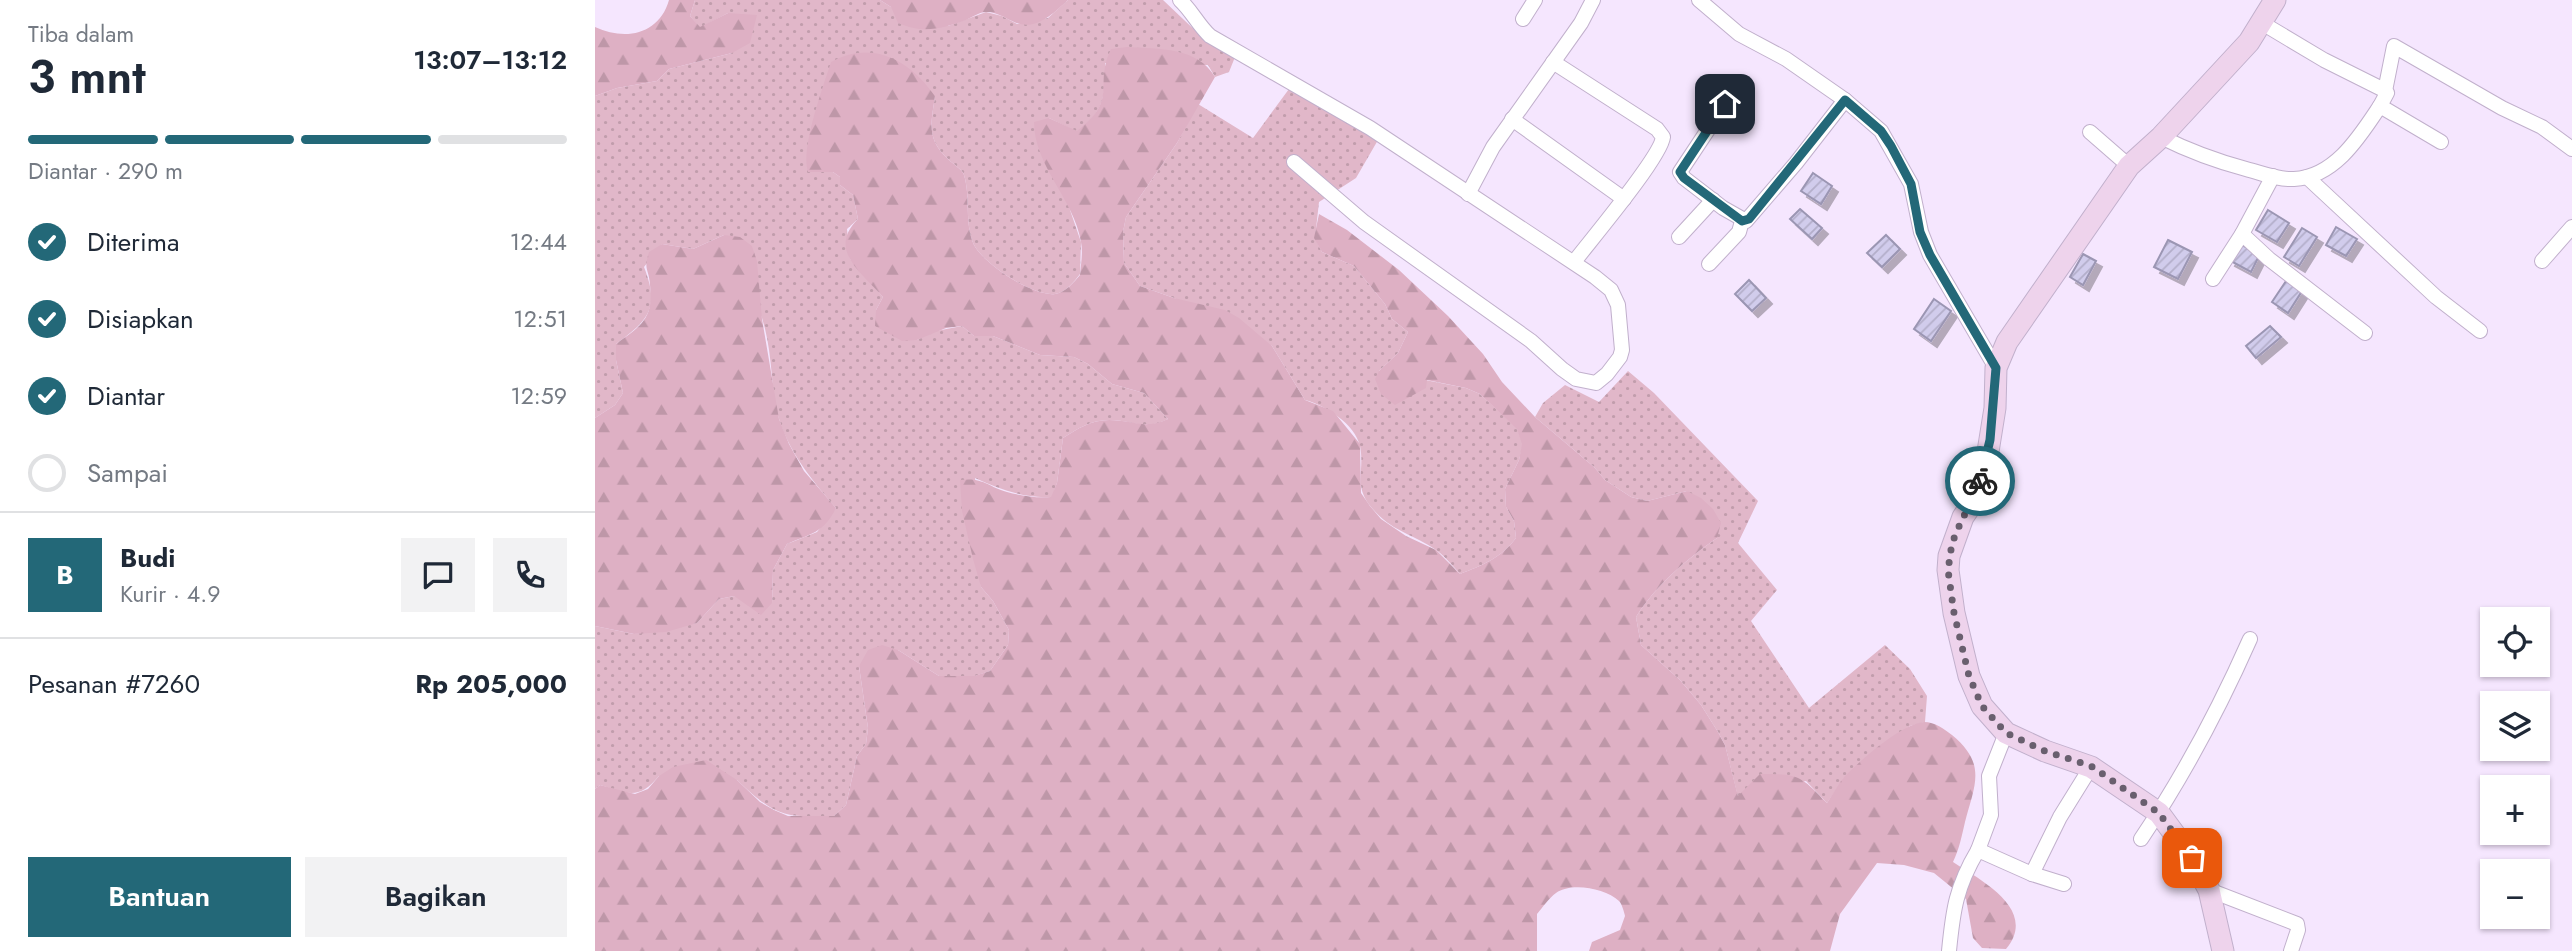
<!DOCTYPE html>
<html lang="id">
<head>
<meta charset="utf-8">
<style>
  :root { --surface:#fff; --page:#f2f2f3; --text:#1f2937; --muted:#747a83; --line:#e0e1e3; --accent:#236878 }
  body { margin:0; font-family:Jost,sans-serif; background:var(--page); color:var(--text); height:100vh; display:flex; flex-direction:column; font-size:26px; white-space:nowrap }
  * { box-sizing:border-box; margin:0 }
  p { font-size:23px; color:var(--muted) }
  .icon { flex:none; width:38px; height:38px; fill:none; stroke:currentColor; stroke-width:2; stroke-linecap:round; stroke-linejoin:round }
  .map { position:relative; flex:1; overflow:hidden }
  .drawer { display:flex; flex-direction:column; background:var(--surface); width:595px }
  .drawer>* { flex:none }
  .buttons { position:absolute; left:1885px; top:607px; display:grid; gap:14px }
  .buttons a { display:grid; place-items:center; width:70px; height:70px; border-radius:0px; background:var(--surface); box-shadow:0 2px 5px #0004; font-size:35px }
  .pin { position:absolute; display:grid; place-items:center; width:60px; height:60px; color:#fff; margin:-30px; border-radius:14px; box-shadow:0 4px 10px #0006 }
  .courier { position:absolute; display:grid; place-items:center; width:70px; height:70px; margin:-35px; border:5px solid #236878; border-radius:50%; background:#fff; color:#222; box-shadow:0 2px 9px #0007 }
  .overview em { font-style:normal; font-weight:600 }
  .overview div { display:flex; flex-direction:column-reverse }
  .overview { display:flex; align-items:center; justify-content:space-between; height:119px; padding:0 28px }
  h1 { font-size:46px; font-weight:600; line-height:52px }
  .bar { display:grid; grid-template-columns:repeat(4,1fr); gap:10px 7px; align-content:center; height:84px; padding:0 28px }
  .bar i { height:9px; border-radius:5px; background:var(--line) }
  .bar .on { background:var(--accent) }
  .bar p { grid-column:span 4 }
  .line { display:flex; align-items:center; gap:18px; padding:0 28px; border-top:2px solid var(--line) }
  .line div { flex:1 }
  .round { display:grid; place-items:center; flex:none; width:74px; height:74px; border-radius:0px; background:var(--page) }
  ol { padding:0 28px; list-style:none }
  li { display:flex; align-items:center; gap:21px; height:77px }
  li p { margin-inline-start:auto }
  li .icon { padding:7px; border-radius:50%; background:var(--accent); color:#fff; stroke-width:4 }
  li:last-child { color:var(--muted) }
  li i { width:38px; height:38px; border:4px solid var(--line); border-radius:50% }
  .button { display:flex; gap:14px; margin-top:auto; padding:14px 28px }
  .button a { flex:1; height:80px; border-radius:0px; background:var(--accent); color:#fff; font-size:28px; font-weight:600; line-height:80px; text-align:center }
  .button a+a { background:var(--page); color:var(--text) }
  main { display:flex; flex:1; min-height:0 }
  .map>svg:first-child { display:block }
</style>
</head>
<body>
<main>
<section class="drawer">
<div class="overview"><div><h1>3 mnt</h1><p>Tiba dalam</p></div><em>13:07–13:12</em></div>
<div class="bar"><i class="on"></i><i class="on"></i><i class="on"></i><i></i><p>Diantar · 290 m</p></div>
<ol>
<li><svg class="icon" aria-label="check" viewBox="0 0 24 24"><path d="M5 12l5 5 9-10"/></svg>Diterima<p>12:44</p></li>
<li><svg class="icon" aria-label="check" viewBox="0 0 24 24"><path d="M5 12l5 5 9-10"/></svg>Disiapkan<p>12:51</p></li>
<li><svg class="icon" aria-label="check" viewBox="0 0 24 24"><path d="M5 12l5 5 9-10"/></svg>Diantar<p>12:59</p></li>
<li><i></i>Sampai</li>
</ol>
<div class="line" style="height:126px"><b class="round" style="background:var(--accent);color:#fff">B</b><div><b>Budi</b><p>Kurir · 4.9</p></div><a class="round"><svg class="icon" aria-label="chat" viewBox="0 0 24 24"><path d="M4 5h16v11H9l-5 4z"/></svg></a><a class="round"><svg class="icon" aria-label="phone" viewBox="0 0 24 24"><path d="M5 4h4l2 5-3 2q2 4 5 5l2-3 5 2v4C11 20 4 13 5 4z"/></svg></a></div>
<div class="line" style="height:91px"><div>Pesanan #7260</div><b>Rp 205,000</b></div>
<div class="button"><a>Bantuan</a><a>Bagikan</a></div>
</section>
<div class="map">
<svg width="1977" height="951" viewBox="0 0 1977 951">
  <defs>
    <pattern id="grass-dots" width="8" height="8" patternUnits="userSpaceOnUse" patternTransform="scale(1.75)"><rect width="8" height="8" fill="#e1b7c9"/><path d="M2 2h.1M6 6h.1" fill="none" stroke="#c19dac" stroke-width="1.8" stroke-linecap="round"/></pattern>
    <pattern id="forest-firs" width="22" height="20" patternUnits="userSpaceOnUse" patternTransform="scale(1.75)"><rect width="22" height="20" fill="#deb0c4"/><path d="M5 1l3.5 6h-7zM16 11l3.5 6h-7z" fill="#be97a8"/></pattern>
    <pattern id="building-hatch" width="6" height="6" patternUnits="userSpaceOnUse" patternTransform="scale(1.75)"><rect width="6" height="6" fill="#d1ccec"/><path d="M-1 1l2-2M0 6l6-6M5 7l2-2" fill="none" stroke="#b3aeca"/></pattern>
    <filter id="shadow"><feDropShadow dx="6" dy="6" stdDeviation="0" flood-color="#0004"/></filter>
  </defs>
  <rect width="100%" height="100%" fill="#f5e6fe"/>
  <g fill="url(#grass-dots)">
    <path d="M100,0H285L296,7L353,26L391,12L407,16L422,24L453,18L473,0H568L607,37L640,57L634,72L620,77L613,65L510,63C510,97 510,110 482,132L454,118L475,210L486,242L485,274C479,282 471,292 460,294C438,297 389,264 379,245C369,222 376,198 369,175C367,169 359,165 354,160C331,139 336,124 340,96L214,172H238L245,177V185L258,195L263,219L252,229L255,259L288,297L281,310L322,340L336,332L367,326L379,336H398L445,355L479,357L493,364L517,384L549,393L573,419C548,431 539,420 514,420C496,420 482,429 468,438L462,483L457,497C429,499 405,489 380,478L386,587L398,601L414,630L413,645L395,671L380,676H344L303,650L264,666L273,728L271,744L262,756L251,805L239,816C188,818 180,816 142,780L64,776C43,801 33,793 5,785L0,789V626L39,634L102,623L124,599L139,596L177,603L178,570L192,544L222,532L241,508C214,477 188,445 180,403C176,375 176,346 167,318C157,290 141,262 129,235L98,249L67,244L49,267C65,308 54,320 21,344V360L28,393L20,405L0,418V96L22,88L62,81L74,69L137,53L133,13L105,28L95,16Z"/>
    <path d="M694,89L783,140L761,178L724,202L720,238L727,252L759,266L790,304L797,319L813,332L803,353L784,371L871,388L885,394L922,428L928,444L924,460L910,489L911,507L919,521L921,538C906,558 888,565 865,574C857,565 848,554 838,548C815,533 796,531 776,507C758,485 770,471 765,446C760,424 730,405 710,400L677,346L579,298L545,286L529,263L528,232L531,217L582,143L603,104L658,138Z"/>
    <path d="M1033,371L1059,393L1163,501L1143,543L1182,590L1156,621L1214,708L1290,645L1315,669L1332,696L1330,722L1315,726L1249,778L1232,803L1211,781L1143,797L1130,745L1123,732L1106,705L1085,680L1046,645L1041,617C1061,585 1092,559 1122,538L1092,491L1052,501L1036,497L1010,480L999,467L940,417L948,403L970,385L1004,402Z"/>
  </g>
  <g fill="url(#forest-firs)">
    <path d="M74,0H100L95,16L105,27L133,13L162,15L155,43L137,53L74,69L62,81L22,88L0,96V27C30,41 64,35 74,0Z"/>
    <path d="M285,0H473C458,14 439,33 417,21C409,17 399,11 391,12C385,12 377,17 371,20C346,29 328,34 303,23L296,7Z"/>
    <path d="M532,47C564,49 603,47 620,77L582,143L531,217L528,232L529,263L545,286L579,298L630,310L644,318L677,346L710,400L738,411L765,444L766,493L775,506L786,519L811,536L841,550L865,574C888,565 906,558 921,538L919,521L911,507L910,489L924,460L927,444L922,429L885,394L871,388L832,380L831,388L800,405L786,394L780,379L784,371L803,353L813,332L797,319L790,304L759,266L727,252L719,238L724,214L752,230L804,270L853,316L888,354L907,382L940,417L999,467L1010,480L1036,497L1052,501L1092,491L1106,498L1118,509L1126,523L1122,538C1092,559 1061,585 1041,617L1046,645L1085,680L1106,705L1123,732L1130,745L1143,796L1165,774C1204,774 1205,775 1232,803C1238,794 1243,784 1250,776C1266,760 1306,724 1329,722C1340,722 1349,729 1357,735C1392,764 1380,784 1370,822C1367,835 1364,850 1358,862C1385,880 1444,909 1411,949L1387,948L1378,938L1371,899L1339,873L1309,865L1282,863L1245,914L1235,951H994L997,942L1025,930L1030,916C1029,912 1027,904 1024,901C1010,888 976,882 961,893C954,898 948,907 942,914V951H0V789L5,785L40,794L53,789L64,776L78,767L111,760L142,780L165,802L179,810L193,816H239L251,805L262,756L271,744L273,728L264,666L273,650L287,645L303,650L344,676H379L395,671L413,645L414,630L398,601L386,587L378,559L367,511L365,480C388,477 392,486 412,492C427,496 441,498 456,497L462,483L468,438C482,429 496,420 514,420C538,420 549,430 573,419L549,393L517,384L493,364L479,357L445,355L398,336H379L367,326L351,328L322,340L307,341L280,326L281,310L288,297C266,272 232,250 263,219L258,195L245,185V177L238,172H213C205,149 228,87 236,62C277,39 315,60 340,96C336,124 331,139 354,160C359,165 367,169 369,175C376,198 369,222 379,245C389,264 438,297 460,294C471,292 479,282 485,275C486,264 488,252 486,242C479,199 439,166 439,122L454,118L482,131C525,98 498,86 516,49Z"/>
    <path d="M129,235L145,237L157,246L162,261L167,319L184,419L194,444L209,471L241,508C229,533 215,534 192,544L178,570L177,603L166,615L139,596L124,599L102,623L71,632L39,634L0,626V418L20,405L28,393L21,360V344C46,326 59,319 55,285C54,268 48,271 54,252L67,244L98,249Z"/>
  </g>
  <g fill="url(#building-hatch)" stroke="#9b96b3" stroke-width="2" filter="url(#shadow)">
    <polygon points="1218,173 1237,186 1226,204 1206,191"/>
    <polygon points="1205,209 1227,228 1217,239 1195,219"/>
    <polygon points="1673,210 1694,223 1682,242 1661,230"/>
    <polygon points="1741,227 1762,239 1751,256 1731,245"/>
    <polygon points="1707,228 1722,237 1704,266 1689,257"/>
    <polygon points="1291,235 1305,249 1287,267 1272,253"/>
    <polygon points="1573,240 1597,252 1583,279 1559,267"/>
    <polygon points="1643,243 1665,254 1656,272 1634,260"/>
    <polygon points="1488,254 1501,261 1488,285 1475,277"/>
    <polygon points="1154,280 1171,298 1157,311 1140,294"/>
    <polygon points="1691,281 1707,291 1693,313 1677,302"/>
    <polygon points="1339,299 1356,311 1336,341 1319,329"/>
    <polygon points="1675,326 1686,337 1661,358 1651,346"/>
  </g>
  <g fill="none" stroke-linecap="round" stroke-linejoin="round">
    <g stroke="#c1b0cc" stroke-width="16">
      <g id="street">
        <path d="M585,0C597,11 603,25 615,36L775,128L1000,277L1016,290L1023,305L1027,350L1025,357L1012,374L1001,383L981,379L967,369L936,341L769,222L699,162"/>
        <polyline points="1104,0 1144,34 1191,59 1250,100 1286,131 1316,184 1326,232 1335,255 1401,368"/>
        <polyline points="928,19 940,0"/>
        <polyline points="1667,23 1729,60 1789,90 1792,93 1785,106 1846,142"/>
        <path d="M958,62L1062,129L1068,137C1066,157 995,241 979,262"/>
        <polyline points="1790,91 1799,46 1907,108 1947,127 1977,149"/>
        <polyline points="1130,104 1085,172 1089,178 1128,208 1151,221 1201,163 1250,100"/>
        <polyline points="917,119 1029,199"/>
        <polyline points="1495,132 1534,166"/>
        <path d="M1566,137C1594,151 1621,161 1651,169C1667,173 1683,180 1699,179C1740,177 1765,136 1785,106"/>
        <polyline points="1712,177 1841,297 1885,331"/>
        <polyline points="873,194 898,147 986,23 998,0"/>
        <polyline points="1647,234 1674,259 1770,333"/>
        <polyline points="1084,237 1118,200"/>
        <polyline points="1947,261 1977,227"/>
        <polyline points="1114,264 1144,232 1147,221"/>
        <polyline points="1618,279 1647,234 1678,176"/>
        <polyline points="1411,733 1394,776 1396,815 1383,850 1437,874 1469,884"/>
        <path d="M1546,839C1589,775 1624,709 1655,639"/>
        <polyline points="1437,874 1465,817 1496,767"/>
        <polyline points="1614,890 1702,924 1703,930 1696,951"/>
        <path d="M1354,951C1358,910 1361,887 1383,850"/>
      </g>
    </g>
    <g stroke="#c1b0cc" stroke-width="23">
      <polyline id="secondary" points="1628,951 1614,890 1597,858 1564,813 1496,767 1450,751 1411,733 1387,706 1374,676 1359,613 1353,570 1354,556 1368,517 1379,501 1391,464 1400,408 1401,368 1412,342 1534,166 1566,137 1654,42 1680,0"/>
    </g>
    <use href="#street" stroke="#fff" stroke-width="14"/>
    <use href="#secondary" stroke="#eed3ec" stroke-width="21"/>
  </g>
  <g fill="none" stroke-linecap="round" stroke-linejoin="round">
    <polyline stroke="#695f6e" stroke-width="7" stroke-dasharray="0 12.6" points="1385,481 1379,501 1368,517 1357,543 1353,570 1359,613 1374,676 1387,706 1411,733 1450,751 1496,766 1564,813 1597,858"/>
    <polyline stroke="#236878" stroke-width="9" points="1130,104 1085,172 1089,178 1147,221 1154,219 1250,100 1286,131 1296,146 1316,184 1325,232 1335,255 1401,368 1395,440 1385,481"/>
  </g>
</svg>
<div class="buttons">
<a><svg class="icon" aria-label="locate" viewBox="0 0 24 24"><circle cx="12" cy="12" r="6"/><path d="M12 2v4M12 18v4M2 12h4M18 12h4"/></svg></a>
<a><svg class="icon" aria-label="layers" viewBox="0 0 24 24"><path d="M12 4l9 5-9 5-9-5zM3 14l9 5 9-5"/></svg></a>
<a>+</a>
<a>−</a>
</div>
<div class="pin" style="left:1597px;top:858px;background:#ea580c"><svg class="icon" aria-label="bag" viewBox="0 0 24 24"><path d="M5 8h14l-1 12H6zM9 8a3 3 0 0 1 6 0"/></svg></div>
<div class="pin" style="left:1130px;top:104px;background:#1f2937"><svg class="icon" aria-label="home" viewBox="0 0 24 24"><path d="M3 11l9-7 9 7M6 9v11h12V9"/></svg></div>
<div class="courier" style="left:1385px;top:481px"><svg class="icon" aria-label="bike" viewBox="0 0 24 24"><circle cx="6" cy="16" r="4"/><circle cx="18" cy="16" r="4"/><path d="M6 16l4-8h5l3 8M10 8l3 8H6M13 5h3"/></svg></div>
</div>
</main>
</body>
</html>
